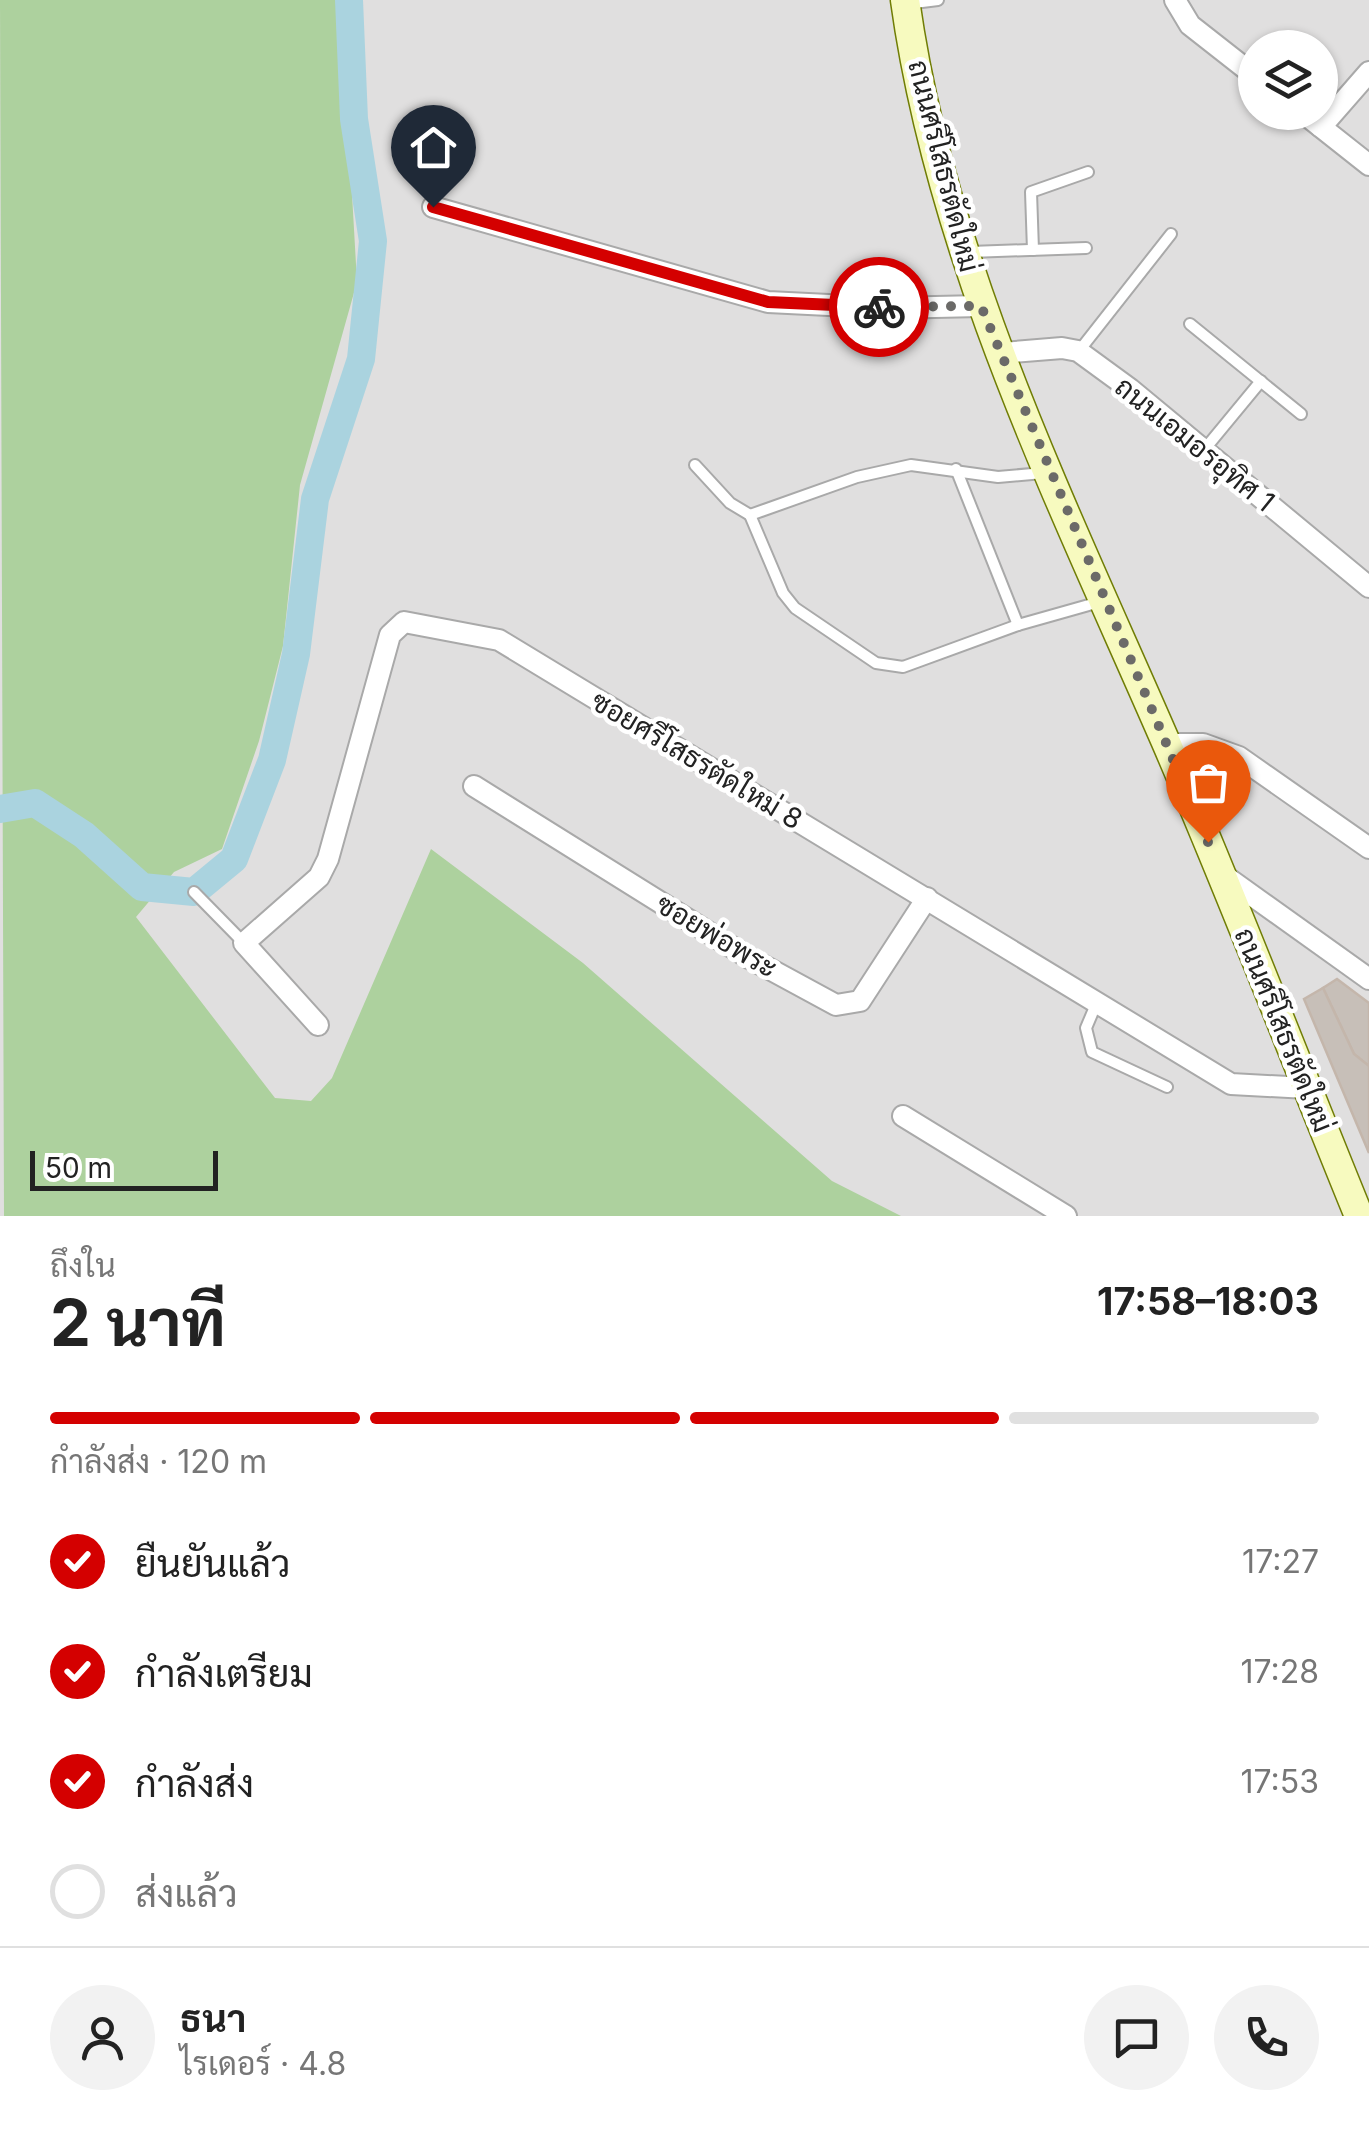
<!DOCTYPE html>
<html lang="th">
<head>
<meta charset="utf-8">
<style>
  :root { --surface:#fff; --page:#f2f2f2; --text:#222; --muted:#767676; --line:#e0e0e0; --accent:#d40000 }
  body { margin:0; font-family:Inter,Sarabun,sans-serif; background:var(--page); color:var(--text); height:100vh; display:flex; flex-direction:column; font-size:38px; white-space:nowrap }
  * { box-sizing:border-box; margin:0 }
  p { font-size:32px; color:var(--muted) }
  .icon { flex:none; width:55px; height:55px; fill:none; stroke:currentColor; stroke-width:2; stroke-linecap:round; stroke-linejoin:round }
  .map { position:relative; height:1216px; overflow:hidden }
  .sheet { display:flex; flex-direction:column; background:var(--surface); flex:1 }
  .sheet>* { flex:none }
  .buttons { position:absolute; left:1238px; top:30px; display:grid; gap:20px }
  .buttons a { display:grid; place-items:center; width:100px; height:100px; border-radius:50%; background:var(--surface); box-shadow:0 2px 8px #0004; font-size:50px }
  .scale { position:absolute; left:30px; bottom:25px; width:188px; box-sizing:border-box; padding-left:10px; border:5px solid #222; border-top:0; font-size:28px; line-height:35px; white-space:nowrap; color:#222; -webkit-text-stroke:8px #fff; paint-order:stroke }
  .pin { position:absolute; display:grid; place-items:center; width:85px; height:85px; color:#fff; margin:-102px -42px; border-radius:50% 50% 50% 0; rotate:-45deg; box-shadow:0 0 10px #0007 }
  .pin .icon { rotate:45deg }
  .courier { position:absolute; display:grid; place-items:center; width:100px; height:100px; margin:-50px; border:8px solid #d40000; border-radius:50%; background:#fff; color:#222; box-shadow:0 2px 12px #0007 }
  .headline em { font-style:normal; font-weight:700 }
  .headline div { display:flex; flex-direction:column-reverse }
  .headline { display:flex; align-items:center; justify-content:space-between; height:170px; padding:0 50px }
  h1 { font-size:65px; font-weight:700; line-height:75px }
  .bar { display:grid; grid-template-columns:repeat(4,1fr); gap:15px 10px; align-content:center; height:120px; padding:0 50px }
  .bar i { height:12px; border-radius:8px; background:var(--line) }
  .bar .active { background:var(--accent) }
  .bar p { grid-column:span 4 }
  .line { display:flex; align-items:center; gap:25px; padding:0 50px; border-top:2px solid var(--line) }
  .line div { flex:1 }
  .round { display:grid; place-items:center; flex:none; width:105px; height:105px; border-radius:52px; background:var(--page) }
  ol { padding:0 50px; list-style:none }
  li { display:flex; align-items:center; gap:30px; height:110px }
  li p { margin-inline-start:auto }
  li .icon { padding:10px; border-radius:50%; background:var(--accent); color:#fff; stroke-width:4 }
  li:last-child { color:var(--muted) }
  li i { width:55px; height:55px; border:5px solid var(--line); border-radius:50% }
  .map>svg:first-child { display:block }
</style>
</head>
<body>
<div class="map">
<svg width="1369" height="1216" viewBox="0 0 1369 1216">
  <rect width="100%" height="100%" fill="#f2efe9"/>
  <path fill="#e0dfdf" fill-rule="evenodd" d="M0,0H1369V1216H0ZM1255,48H1320V112H1255Z"/>
  <polygon fill="#add19e" points="0,0 341,0 357,282 300,485 283,646 259,741 222,849 174,872 136,917 275,1098 311,1101 332,1078 431,849 583,963 832,1181 901,1216 4,1216"/>
  <g fill="none" stroke-linecap="round" stroke-linejoin="round">
    <polyline stroke="#aad3df" stroke-width="28" points="0,809 35,803 84,835 142,887 194,892 234,859 272,760 296,654 315,499 361,359 373,241 354,119 349,0"/>
  </g>
  <g fill="#c7bfb8" stroke="#c4b6ab" stroke-width="2.5">
    <polygon points="1337,979 1369,1003 1369,1066 1354,1054 1323,988"/>
    <polygon points="1323,988 1354,1054 1369,1066 1369,1153 1304,999"/>
  </g>
  <g fill="none" stroke-linecap="round" stroke-linejoin="round">
    <g stroke="#a9a9a9" stroke-width="14">
      <g id="lane">
        <polyline points="906,4 938,0"/>
        <polyline points="1033,250 1031,192 1088,172"/>
        <polyline points="970,252 1086,248"/>
        <polyline points="1190,324 1301,414"/>
        <polyline points="1079,351 1171,234"/>
        <polyline points="1204,450 1261,381"/>
        <polyline points="695,465 730,503 750,515"/>
        <polyline points="956,469 1018,625"/>
        <polyline points="1043,473 998,477 911,465 857,477 750,515 783,593 795,608 876,663 903,667 1018,625 1103,601"/>
        <polyline points="194,892 244,943"/>
        <polyline points="1097,1002 1086,1028 1092,1052 1167,1087"/>
      </g>
    </g>
    <g stroke="#a9a9a9" stroke-width="24">
      <g id="street">
        <polyline points="1175,0 1190,25 1255,76"/>
        <polyline points="1302,112 1369,165"/>
        <polyline points="1321,127 1369,72"/>
        <polyline points="433,207 768,302 889,308 981,306"/>
        <polyline points="1002,353 1062,348 1078,351 1130,389 1369,587"/>
        <polyline points="1167,744 1203,744 1239,757 1369,848"/>
        <polyline points="474,786 751,959 836,1005 860,1001 927,898"/>
        <polyline points="1222,874 1369,979"/>
        <polyline points="318,1025 244,943 319,877 328,859 390,635 404,622 499,640 1231,1084 1307,1088"/>
        <polyline points="903,1116 1066,1216"/>
      </g>
    </g>
    <g stroke="#707d05" stroke-width="31">
      <path id="secondary" d="M905,0C941,260 1061,501 1165,740C1233,897 1294,1057 1359,1216"/>
    </g>
    <use href="#lane" stroke="#fff" stroke-width="10"/>
    <use href="#street" stroke="#fff" stroke-width="20"/>
    <use href="#secondary" stroke="#f7fabf" stroke-width="28"/>
  </g>
  <g fill="none" stroke-linecap="round" stroke-linejoin="round">
    <polyline stroke="#6b6a68" stroke-width="10" stroke-dasharray="0 18" points="879,307 981,306 1208,842"/>
    <polyline stroke="#d40000" stroke-width="12" points="433,207 768,302 879,307"/>
  </g>
  <g text-anchor="middle" dominant-baseline="central" stroke-width="9" stroke-linejoin="round" paint-order="stroke">
    <g font-size="28" fill="#222" stroke="#fff">
      <text transform="translate(944 166) rotate(76)">ถนนศรีโสธรตัดใหม่</text>
      <text transform="translate(1195 444) rotate(39)">ถนนเอมอรอุทิศ 1</text>
      <text transform="translate(697 760) rotate(31)">ซอยศรีโสธรตัดใหม่ 8</text>
      <text transform="translate(717 936) rotate(31)">ซอยพ่อพระ</text>
      <text transform="translate(1284 1030) rotate(68)">ถนนศรีโสธรตัดใหม่</text>
    </g>
  </g>
</svg>
<div class="buttons">
<a><svg class="icon" aria-label="layers" viewBox="0 0 24 24"><path d="M12 4l9 5-9 5-9-5zM3 14l9 5 9-5"/></svg></a>
</div>
<div class="scale">50 m</div>
<div class="pin" style="left:1208px;top:842px;background:#ea580c"><svg class="icon" aria-label="bag" viewBox="0 0 24 24"><path d="M5 8h14l-1 12H6zM9 8a3 3 0 0 1 6 0"/></svg></div>
<div class="pin" style="left:433px;top:207px;background:#1f2937"><svg class="icon" aria-label="home" viewBox="0 0 24 24"><path d="M3 11l9-7 9 7M6 9v11h12V9"/></svg></div>
<div class="courier" style="left:879px;top:307px"><svg class="icon" aria-label="bike" viewBox="0 0 24 24"><circle cx="6" cy="16" r="4"/><circle cx="18" cy="16" r="4"/><path d="M6 16l4-8h5l3 8M10 8l3 8H6M13 5h3"/></svg></div>
</div>
<section class="sheet">
<div class="headline"><div><h1>2 นาที</h1><p>ถึงใน</p></div><em>17:58–18:03</em></div>
<div class="bar"><i class="active"></i><i class="active"></i><i class="active"></i><i></i><p>กำลังส่ง · 120 m</p></div>
<ol>
<li><svg class="icon" aria-label="check" viewBox="0 0 24 24"><path d="M5 12l5 5 9-10"/></svg>ยืนยันแล้ว<p>17:27</p></li>
<li><svg class="icon" aria-label="check" viewBox="0 0 24 24"><path d="M5 12l5 5 9-10"/></svg>กำลังเตรียม<p>17:28</p></li>
<li><svg class="icon" aria-label="check" viewBox="0 0 24 24"><path d="M5 12l5 5 9-10"/></svg>กำลังส่ง<p>17:53</p></li>
<li><i></i>ส่งแล้ว</li>
</ol>
<div class="line" style="height:180px"><a class="round"><svg class="icon" aria-label="person" viewBox="0 0 24 24"><circle cx="12" cy="8" r="4"/><path d="M4 21q1-7 8-7t8 7"/></svg></a><div><b>ธนา</b><p>ไรเดอร์ · 4.8</p></div><a class="round"><svg class="icon" aria-label="chat" viewBox="0 0 24 24"><path d="M4 5h16v11H9l-5 4z"/></svg></a><a class="round"><svg class="icon" aria-label="phone" viewBox="0 0 24 24"><path d="M5 4h4l2 5-3 2q2 4 5 5l2-3 5 2v4C11 20 4 13 5 4z"/></svg></a></div>
</section>
</body>
</html>
